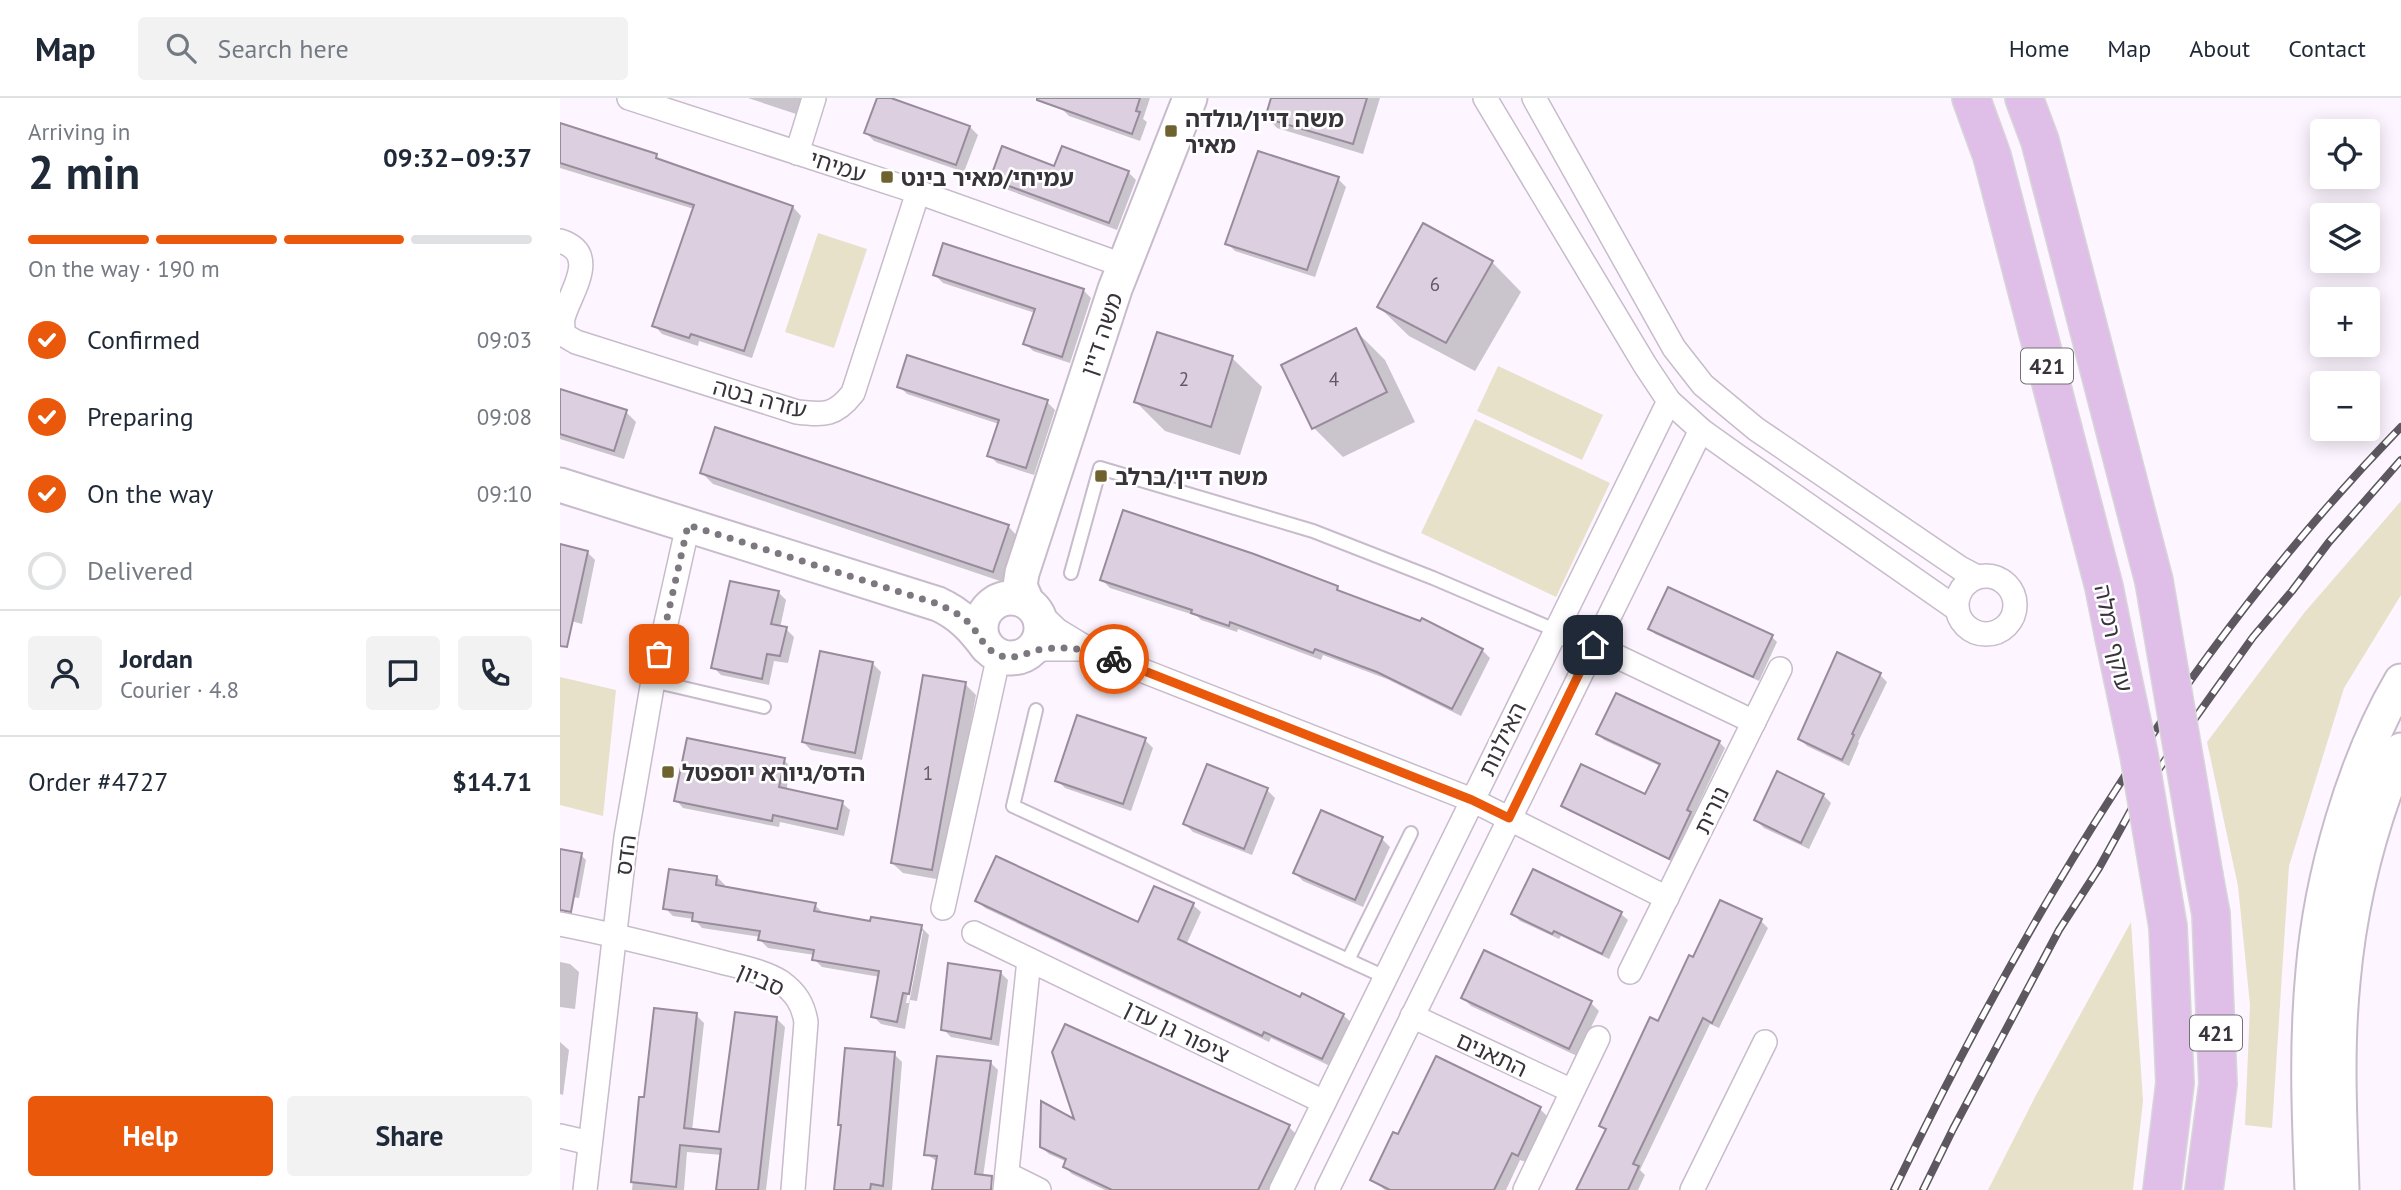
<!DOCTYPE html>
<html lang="en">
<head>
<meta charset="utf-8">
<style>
  :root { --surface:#fff; --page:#f2f2f3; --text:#1f2937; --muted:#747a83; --line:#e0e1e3; --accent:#ea580c }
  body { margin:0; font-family:"PT Sans","Noto Sans Hebrew",sans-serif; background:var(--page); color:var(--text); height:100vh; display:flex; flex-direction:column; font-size:26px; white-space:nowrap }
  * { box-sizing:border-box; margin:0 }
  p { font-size:23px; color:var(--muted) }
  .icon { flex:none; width:38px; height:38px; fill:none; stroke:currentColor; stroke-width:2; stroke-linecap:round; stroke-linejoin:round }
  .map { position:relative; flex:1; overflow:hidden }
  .panel { display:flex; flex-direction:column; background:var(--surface); width:560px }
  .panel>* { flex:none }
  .buttons { position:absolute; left:1750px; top:21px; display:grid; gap:14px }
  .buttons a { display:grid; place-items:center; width:70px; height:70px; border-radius:7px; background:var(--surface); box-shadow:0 4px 18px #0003; font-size:35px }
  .pin { position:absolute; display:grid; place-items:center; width:60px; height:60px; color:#fff; margin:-30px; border-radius:14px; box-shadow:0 4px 10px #0006 }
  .courier { position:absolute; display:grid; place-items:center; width:70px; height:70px; margin:-35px; border:5px solid #ea580c; border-radius:50%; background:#fff; color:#222; box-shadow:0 2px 9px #0007 }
  .headline em { font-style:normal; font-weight:800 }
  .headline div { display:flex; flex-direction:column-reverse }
  .headline { display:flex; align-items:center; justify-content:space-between; height:119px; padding:0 28px }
  h1 { font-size:46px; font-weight:800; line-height:52px }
  .bar { display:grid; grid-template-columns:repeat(4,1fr); gap:10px 7px; align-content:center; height:84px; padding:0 28px }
  .bar i { height:9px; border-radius:5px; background:var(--line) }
  .bar .active { background:var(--accent) }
  .bar p { grid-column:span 4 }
  .line { display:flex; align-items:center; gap:18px; padding:0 28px; border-top:2px solid var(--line) }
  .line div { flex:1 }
  .round { display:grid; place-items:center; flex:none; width:74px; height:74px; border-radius:7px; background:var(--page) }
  ol { padding:0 28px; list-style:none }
  li { display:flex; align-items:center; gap:21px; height:77px }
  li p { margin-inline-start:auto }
  li .icon { padding:7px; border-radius:50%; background:var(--accent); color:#fff; stroke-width:4 }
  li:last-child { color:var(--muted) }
  li i { width:38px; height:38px; border:4px solid var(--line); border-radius:50% }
  .button { display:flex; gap:14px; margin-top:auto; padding:14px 28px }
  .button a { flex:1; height:80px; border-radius:7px; background:var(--accent); color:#fff; font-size:28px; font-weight:800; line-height:80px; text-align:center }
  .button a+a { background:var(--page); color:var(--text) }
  header { display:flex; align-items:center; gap:42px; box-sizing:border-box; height:98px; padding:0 35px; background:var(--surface); border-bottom:2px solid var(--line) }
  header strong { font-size:33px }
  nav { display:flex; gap:38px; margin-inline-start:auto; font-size:24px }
  .search { width:490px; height:63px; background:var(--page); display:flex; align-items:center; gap:18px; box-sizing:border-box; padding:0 24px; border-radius:7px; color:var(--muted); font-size:26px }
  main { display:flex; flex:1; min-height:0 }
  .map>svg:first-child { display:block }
</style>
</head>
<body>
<header>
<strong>Map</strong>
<div class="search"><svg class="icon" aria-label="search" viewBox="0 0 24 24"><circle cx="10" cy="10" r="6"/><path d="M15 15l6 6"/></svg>Search here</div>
<nav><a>Home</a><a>Map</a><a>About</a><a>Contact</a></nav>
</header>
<main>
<section class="panel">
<div class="headline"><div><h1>2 min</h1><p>Arriving in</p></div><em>09:32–09:37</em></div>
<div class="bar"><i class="active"></i><i class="active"></i><i class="active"></i><i></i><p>On the way · 190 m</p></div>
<ol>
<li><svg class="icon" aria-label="check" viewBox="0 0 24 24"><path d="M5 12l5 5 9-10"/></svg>Confirmed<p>09:03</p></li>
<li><svg class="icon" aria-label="check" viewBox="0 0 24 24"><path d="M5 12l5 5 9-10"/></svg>Preparing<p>09:08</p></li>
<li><svg class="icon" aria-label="check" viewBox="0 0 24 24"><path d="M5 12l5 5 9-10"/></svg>On the way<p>09:10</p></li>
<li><i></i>Delivered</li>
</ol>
<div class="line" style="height:126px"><a class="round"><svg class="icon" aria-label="person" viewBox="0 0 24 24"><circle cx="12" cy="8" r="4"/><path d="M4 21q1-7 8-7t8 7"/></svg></a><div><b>Jordan</b><p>Courier · 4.8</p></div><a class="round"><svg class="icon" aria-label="chat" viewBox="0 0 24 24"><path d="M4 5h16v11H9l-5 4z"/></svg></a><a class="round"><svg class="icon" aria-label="phone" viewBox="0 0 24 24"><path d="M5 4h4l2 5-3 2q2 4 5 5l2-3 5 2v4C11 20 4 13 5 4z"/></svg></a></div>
<div class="line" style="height:91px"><div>Order #4727</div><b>$14.71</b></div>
<div class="button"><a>Help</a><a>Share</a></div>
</section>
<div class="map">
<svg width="1841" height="1092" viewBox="0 0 1841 1092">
  <rect width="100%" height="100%" fill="#fdf5ff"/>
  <g fill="#e7e1ca">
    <polygon points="258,135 307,151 274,250 225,234"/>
    <polygon points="938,268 1043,317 1022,362 917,313"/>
    <polygon points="915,321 1050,385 996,499 861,435"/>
    <polygon points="1841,403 1841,497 1784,590 1729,768 1712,1030 1685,1027 1690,907 1678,788 1647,644 1744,515"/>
    <polygon points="0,579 56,592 43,718 0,707"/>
    <polygon points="1571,824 1583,1003 1573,1092 1428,1092 1475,999"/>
  </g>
  <g fill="#0003" fill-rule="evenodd">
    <polygon points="188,0 241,0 236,16"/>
    <polygon points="318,0 325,0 410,29 418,37 404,74 314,43 306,35"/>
    <polygon points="505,0 590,0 583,21 587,24 580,43 509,18 501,10"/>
    <polygon points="712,0 820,0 803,56 717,30 707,19"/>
    <polygon points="0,27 96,58 103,65 233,109 241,118 192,260 139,243 138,248 102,236 94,227 134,111 0,70"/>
    <polygon points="495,70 568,74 576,82 557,132 440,89 432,81"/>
    <polygon points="778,81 786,89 755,179 675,153 667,145"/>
    <polygon points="932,164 961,194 915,273 849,238 819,209"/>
    <polygon points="375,177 523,192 531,200 510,265 473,253 465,245 475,215 383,185"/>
    <polygon points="796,233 825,262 855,324 783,359 754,330"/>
    <polygon points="348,259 487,304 495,312 474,377 437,365 429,357 439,326 347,296 339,288"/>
    <polygon points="672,260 702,289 680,357 605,333 576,304"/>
    <polygon points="0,293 66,314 76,324 64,361 0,341"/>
    <polygon points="142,375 448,428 458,439 443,484 153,386"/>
    <polygon points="0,448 27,454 35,462 22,526 0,520"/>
    <polygon points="542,482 777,490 785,497 922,552 930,560 901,618 827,581 763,557 761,562 678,531 677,534 641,522 637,518 550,490"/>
    <polygon points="1109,491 1212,539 1217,544 1199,583 1095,536 1090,531"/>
    <polygon points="218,494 226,502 220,530 226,531 234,539 228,565 214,563 209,587 161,577 153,569"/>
    <polygon points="313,566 321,574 302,662 251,652 243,644"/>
    <polygon points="1320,577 1327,584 1298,644 1299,645 1289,668 1247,648 1240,641"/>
    <polygon points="405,586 416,597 382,782 343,775 332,765"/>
    <polygon points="1038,636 1159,644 1165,650 1133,718 1136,722 1115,765 1010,713 1004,707 1085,699 1100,668 1044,642"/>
    <polygon points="585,642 593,650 571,713 505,690 497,682"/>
    <polygon points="224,662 231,669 226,693 282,705 290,712 284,738 220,724 219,729 123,710 116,702"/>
    <polygon points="707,692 715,700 692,757 633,734 625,726"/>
    <polygon points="1263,697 1271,705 1249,751 1204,730 1196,722"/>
    <polygon points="822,741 830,749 803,809 743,783 735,775"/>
    <polygon points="0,753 21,757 26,762 19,800 0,797"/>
    <path d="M157,779L165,787L164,790L255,807L263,815L312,825L361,829L369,837L357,903L350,902L345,931L321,926L313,918L320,879L262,869L254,861L255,857L208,850L200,842L201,839L142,830L134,821L113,818L105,810ZM359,833H363L349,905H346Z"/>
    <polygon points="595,790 633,807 641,814 626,847 741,901 783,917 791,924 770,968 711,940 709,944 425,810 417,802 579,826"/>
    <polygon points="953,816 1061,816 1068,822 1049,861 1001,838 999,841 960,823"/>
    <polygon points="1201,823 1208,830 1159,930 1150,926 1080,1072 1085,1077 1078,1092 1018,1092 1047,1033 1041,1028 1133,861"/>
    <polygon points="0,864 10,866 19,874 15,911 0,909"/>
    <polygon points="440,874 448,882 439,948 391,939 383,931"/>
    <polygon points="903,900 1031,905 1039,913 1017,958 911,908"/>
    <polygon points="136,917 144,925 132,1033 160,1036 217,921 225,929 206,1092 157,1092 162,1057 127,1054 124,1092 72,1092 81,1001 85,1001"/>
    <polygon points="0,944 9,952 3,997 0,996"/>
    <polygon points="334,956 342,964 332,1092 275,1092 283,1030 279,1026"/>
    <polygon points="876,960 980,1011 988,1019 966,1064 960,1062 946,1092 825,1092 812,1082 839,1038"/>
    <polygon points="431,965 438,972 423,1079 430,1092 374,1092 378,1064 366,1056"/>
    <polygon points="517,1024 728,1028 736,1036 708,1092 545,1092 512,1076 505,1069 507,1064 489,1056 481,1049"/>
  </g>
  <g fill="#dccfdf" stroke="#988b9b" stroke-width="2">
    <polygon points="317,0 331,0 410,28 396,67 304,35"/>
    <polygon points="477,0 580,0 576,13 580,14 572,36 477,2"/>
    <polygon points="711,0 807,0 793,46 705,20"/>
    <polygon points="0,25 97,56 96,60 233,108 184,253 131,236 129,240 92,228 134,107 0,65"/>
    <polygon points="442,48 494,68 502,48 569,73 549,125 430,81"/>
    <polygon points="698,53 779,79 747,172 665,146"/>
    <polygon points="863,125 933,163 886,245 817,209"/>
    <polygon points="383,145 524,191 502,259 463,246 475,211 373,177"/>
    <polygon points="796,230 827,294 752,331 721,267"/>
    <polygon points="597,234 673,258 651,329 574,304"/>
    <polygon points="347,257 488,302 466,370 427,358 439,322 337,289"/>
    <polygon points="0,291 67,312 54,353 0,336"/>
    <polygon points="155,329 449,427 433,474 140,375"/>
    <polygon points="563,412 694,456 778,488 777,492 860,523 862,520 923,551 892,611 817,574 755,551 753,555 670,524 669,528 631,515 632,512 540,482"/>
    <polygon points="0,446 28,453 7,549 0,548"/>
    <polygon points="170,483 219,493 211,526 227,529 220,558 207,556 202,581 151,570"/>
    <polygon points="1108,489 1213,537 1193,579 1088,531"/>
    <polygon points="260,553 313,564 295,655 242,644"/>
    <polygon points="1277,554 1321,575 1292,636 1294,637 1282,662 1238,641"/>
    <polygon points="363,577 406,584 372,772 331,765"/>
    <polygon points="1056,595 1160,643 1127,712 1131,714 1109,761 1001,708 1021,666 1085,696 1100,666 1036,636"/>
    <polygon points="517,617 586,640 563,706 495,683"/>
    <polygon points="127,640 225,660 219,689 283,703 277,731 213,717 212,723 114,703"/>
    <polygon points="647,666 708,690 684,751 623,726"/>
    <polygon points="1217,673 1264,696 1241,745 1194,722"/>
    <polygon points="761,712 823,739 795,802 733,775"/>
    <polygon points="0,751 22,755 11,814 0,812"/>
    <polygon points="436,758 578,824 594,788 634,805 618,841 740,899 742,895 784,916 762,961 704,934 702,938 415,803"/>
    <polygon points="109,771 157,778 156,787 256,805 254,813 310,823 311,819 362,827 349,896 343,895 337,924 311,919 319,873 252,862 254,852 198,842 200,833 132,823 133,815 103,811"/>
    <polygon points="973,771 1062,814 1042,856 994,833 992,836 951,816"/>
    <polygon points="1160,802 1202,821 1152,925 1143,920 1073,1066 1079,1068 1068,1092 1016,1092 1046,1031 1039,1028 1090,919 1098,923 1129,857 1133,859"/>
    <polygon points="924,852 1032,903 1009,951 901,900"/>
    <polygon points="388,865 441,873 431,941 381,932"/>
    <polygon points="94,910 137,915 124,1030 159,1034 175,914 217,919 198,1092 156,1092 161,1051 120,1047 116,1089 71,1084 79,999 84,999"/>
    <polygon points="505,926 730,1027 698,1092 552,1092 503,1069 506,1061 480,1049 481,1003 514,1021 492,954"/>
    <polygon points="285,950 335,954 323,1088 311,1086 310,1092 274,1092 281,1027 278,1027"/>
    <polygon points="377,958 431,963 415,1076 432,1078 431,1092 372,1092 377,1058 364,1057"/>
    <polygon points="876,958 981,1009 958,1058 952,1055 934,1092 830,1092 810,1082 833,1034 838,1036"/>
  </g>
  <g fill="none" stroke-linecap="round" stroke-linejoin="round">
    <g stroke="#c8bbcb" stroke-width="16">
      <g id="lane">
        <polyline points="511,475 540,370 753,433 873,480 995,532"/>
        <polyline points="93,583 204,609"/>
        <polyline points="476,612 453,708 825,879"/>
        <polyline points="788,862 851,735"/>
      </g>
    </g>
    <g stroke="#c8bbcb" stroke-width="26">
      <g id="street">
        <polyline points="69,0 358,94 565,168"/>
        <polyline points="925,0 1085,267 1109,303 1141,332 1176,357 1397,511"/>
        <polyline points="974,0 1114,250 1143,287 1196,331 1400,470 1417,479"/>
        <polyline points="237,55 254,0"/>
        <path d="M0,143C41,156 10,194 3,220C2,226 3,231 4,237L16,244L237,314C265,317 275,318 293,295L358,94"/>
        <circle cx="1426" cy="507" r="29"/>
        <polyline points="475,511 497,532 530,552 912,702 1107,800"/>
        <polyline points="995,532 1033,547 1194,624"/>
        <polyline points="468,554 485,551 527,551"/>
        <polyline points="383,810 439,557"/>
        <path d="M0,826C52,836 103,849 154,862C175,868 202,872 221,884C236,895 243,906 246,924L233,1092"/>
        <polyline points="414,835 764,1004"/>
        <polyline points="1070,874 1220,571"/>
        <polyline points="852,918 1012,993"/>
        <polyline points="0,1038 30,1045"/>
        <polyline points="447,1076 479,1092"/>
        <polyline points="25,1092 66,739 93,583 128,427"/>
        <polyline points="445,1092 469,862"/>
        <polyline points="721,1092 1109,303"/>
        <polyline points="767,1092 1141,332"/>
        <polyline points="965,1092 1038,940"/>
        <polyline points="1132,1092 1205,944"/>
      </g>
    </g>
    <g stroke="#c8bbcb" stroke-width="37">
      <g id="secondary">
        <path d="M0,387L378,506C400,516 413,530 427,549"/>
        <circle cx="451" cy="530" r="30"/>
        <polyline points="467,504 460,488 462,475 555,191 630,0"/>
        <path d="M1752,1092C1749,1019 1746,946 1753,873C1761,779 1793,665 1841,583"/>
        <path d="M1782,1092C1780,1023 1776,953 1783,884C1790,804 1810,726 1841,652"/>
      </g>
    </g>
    <g stroke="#d7d6d8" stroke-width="40">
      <g id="primary">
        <polyline points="1411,0 1432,58 1544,489 1554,539"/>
        <polyline points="1464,0 1480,43 1594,483"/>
        <polyline points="1602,1092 1615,985 1608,829"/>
        <polyline points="1644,1092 1658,986 1651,816 1644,778"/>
      </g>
    </g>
    <use href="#lane" stroke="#fff" stroke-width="12"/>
    <use href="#street" stroke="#fff" stroke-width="23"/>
    <use href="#secondary" stroke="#fff" stroke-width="33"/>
    <use href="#primary" stroke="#dfbee8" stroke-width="37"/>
    <g stroke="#5d575f" stroke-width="8">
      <g id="rail">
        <path d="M1334,1092C1467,817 1627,549 1841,329"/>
        <polyline points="1363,1092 1393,1031 1499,832 1539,770 1576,703 1693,539 1732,493 1769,444 1841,362"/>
      </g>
    </g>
    <use href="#rail" stroke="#fff" stroke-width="5" stroke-dasharray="16" stroke-linecap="butt"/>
    <g stroke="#d7d6d8" stroke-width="40" stroke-linecap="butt">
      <g id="primary-bridge">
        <polyline points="1594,483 1644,778"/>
        <polyline points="1554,539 1579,657 1608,829"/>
      </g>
    </g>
    <use href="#primary-bridge" stroke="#dfbee8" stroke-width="37"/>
  </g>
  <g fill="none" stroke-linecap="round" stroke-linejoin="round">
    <path stroke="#7d777f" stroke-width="7" stroke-dasharray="0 12.6" d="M99,556L128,427L378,506C389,511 401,517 410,526C419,536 425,552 439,557C455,564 469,552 485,551C510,548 532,552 554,561"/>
    <polyline stroke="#ea580c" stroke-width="9" points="554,561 912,702 949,720 1033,547"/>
  </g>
  <g fill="#6f622f" stroke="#fff" stroke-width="2.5">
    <rect x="604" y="26" width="14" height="14" rx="3.5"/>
    <rect x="320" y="72" width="14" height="14" rx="3.5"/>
    <rect x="534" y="371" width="14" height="14" rx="3.5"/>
    <rect x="101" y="667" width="14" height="14" rx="3.5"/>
  </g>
  <g text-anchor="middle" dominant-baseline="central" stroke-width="5" stroke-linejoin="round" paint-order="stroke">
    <g font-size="19" fill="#615a63">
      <text x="875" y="186">6</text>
      <text x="624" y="281">2</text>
      <text x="774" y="281">4</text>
      <text x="368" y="675">1</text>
    </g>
    <g fill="#fff" stroke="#747075" stroke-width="2">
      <rect x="1461" y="250.5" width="52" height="35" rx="5"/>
      <rect x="1630" y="917.5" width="52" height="35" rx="5"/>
    </g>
    <g font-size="21" font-weight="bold" fill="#38333a">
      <text x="1487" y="268">421</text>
      <text x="1656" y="935">421</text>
    </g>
    <g font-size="23" font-weight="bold" fill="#38333a" stroke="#fff" text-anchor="start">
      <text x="625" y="20">משה דיין/גולדה<tspan x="625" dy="26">מאיר</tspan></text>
      <text x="341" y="79">עמיחי/מאיר בינט</text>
      <text x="555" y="378">משה דיין/ברלב</text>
      <text x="122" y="674">הדס/גיורא יוספטל</text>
    </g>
    <g font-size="23" fill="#38333a" stroke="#fff">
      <text transform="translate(278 68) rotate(18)">עמיחי</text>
      <text transform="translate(541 236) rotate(-71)">משה דיין</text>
      <text transform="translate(200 300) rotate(15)">עזרה בטה</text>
      <text transform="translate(1554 540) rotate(78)">עוקף רמלה</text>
      <text transform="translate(942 641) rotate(-64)">האילנות</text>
      <text transform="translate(1151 712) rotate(-64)">נורית</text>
      <text transform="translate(65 757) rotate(-83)">הדס</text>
      <text transform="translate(201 881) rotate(24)">סביון</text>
      <text transform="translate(617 933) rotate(26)">ציפור גן עדן</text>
      <text transform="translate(932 956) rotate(25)">התאנים</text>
    </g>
  </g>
</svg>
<div class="buttons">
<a><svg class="icon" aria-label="locate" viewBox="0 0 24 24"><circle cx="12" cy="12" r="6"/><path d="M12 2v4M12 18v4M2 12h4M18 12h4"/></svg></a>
<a><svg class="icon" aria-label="layers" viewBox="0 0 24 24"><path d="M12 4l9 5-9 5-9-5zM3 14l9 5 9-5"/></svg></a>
<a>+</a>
<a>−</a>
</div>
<div class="pin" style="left:99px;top:556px;background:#ea580c"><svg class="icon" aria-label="bag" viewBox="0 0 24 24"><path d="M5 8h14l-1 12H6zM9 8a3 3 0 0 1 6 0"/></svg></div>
<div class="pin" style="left:1033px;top:547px;background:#1f2937"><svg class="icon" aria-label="home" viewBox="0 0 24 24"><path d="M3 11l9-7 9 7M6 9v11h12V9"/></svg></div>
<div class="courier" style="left:554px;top:561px"><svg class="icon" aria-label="bike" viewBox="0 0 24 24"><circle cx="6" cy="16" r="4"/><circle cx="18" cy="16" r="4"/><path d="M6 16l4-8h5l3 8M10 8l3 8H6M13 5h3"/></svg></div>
</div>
</main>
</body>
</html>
